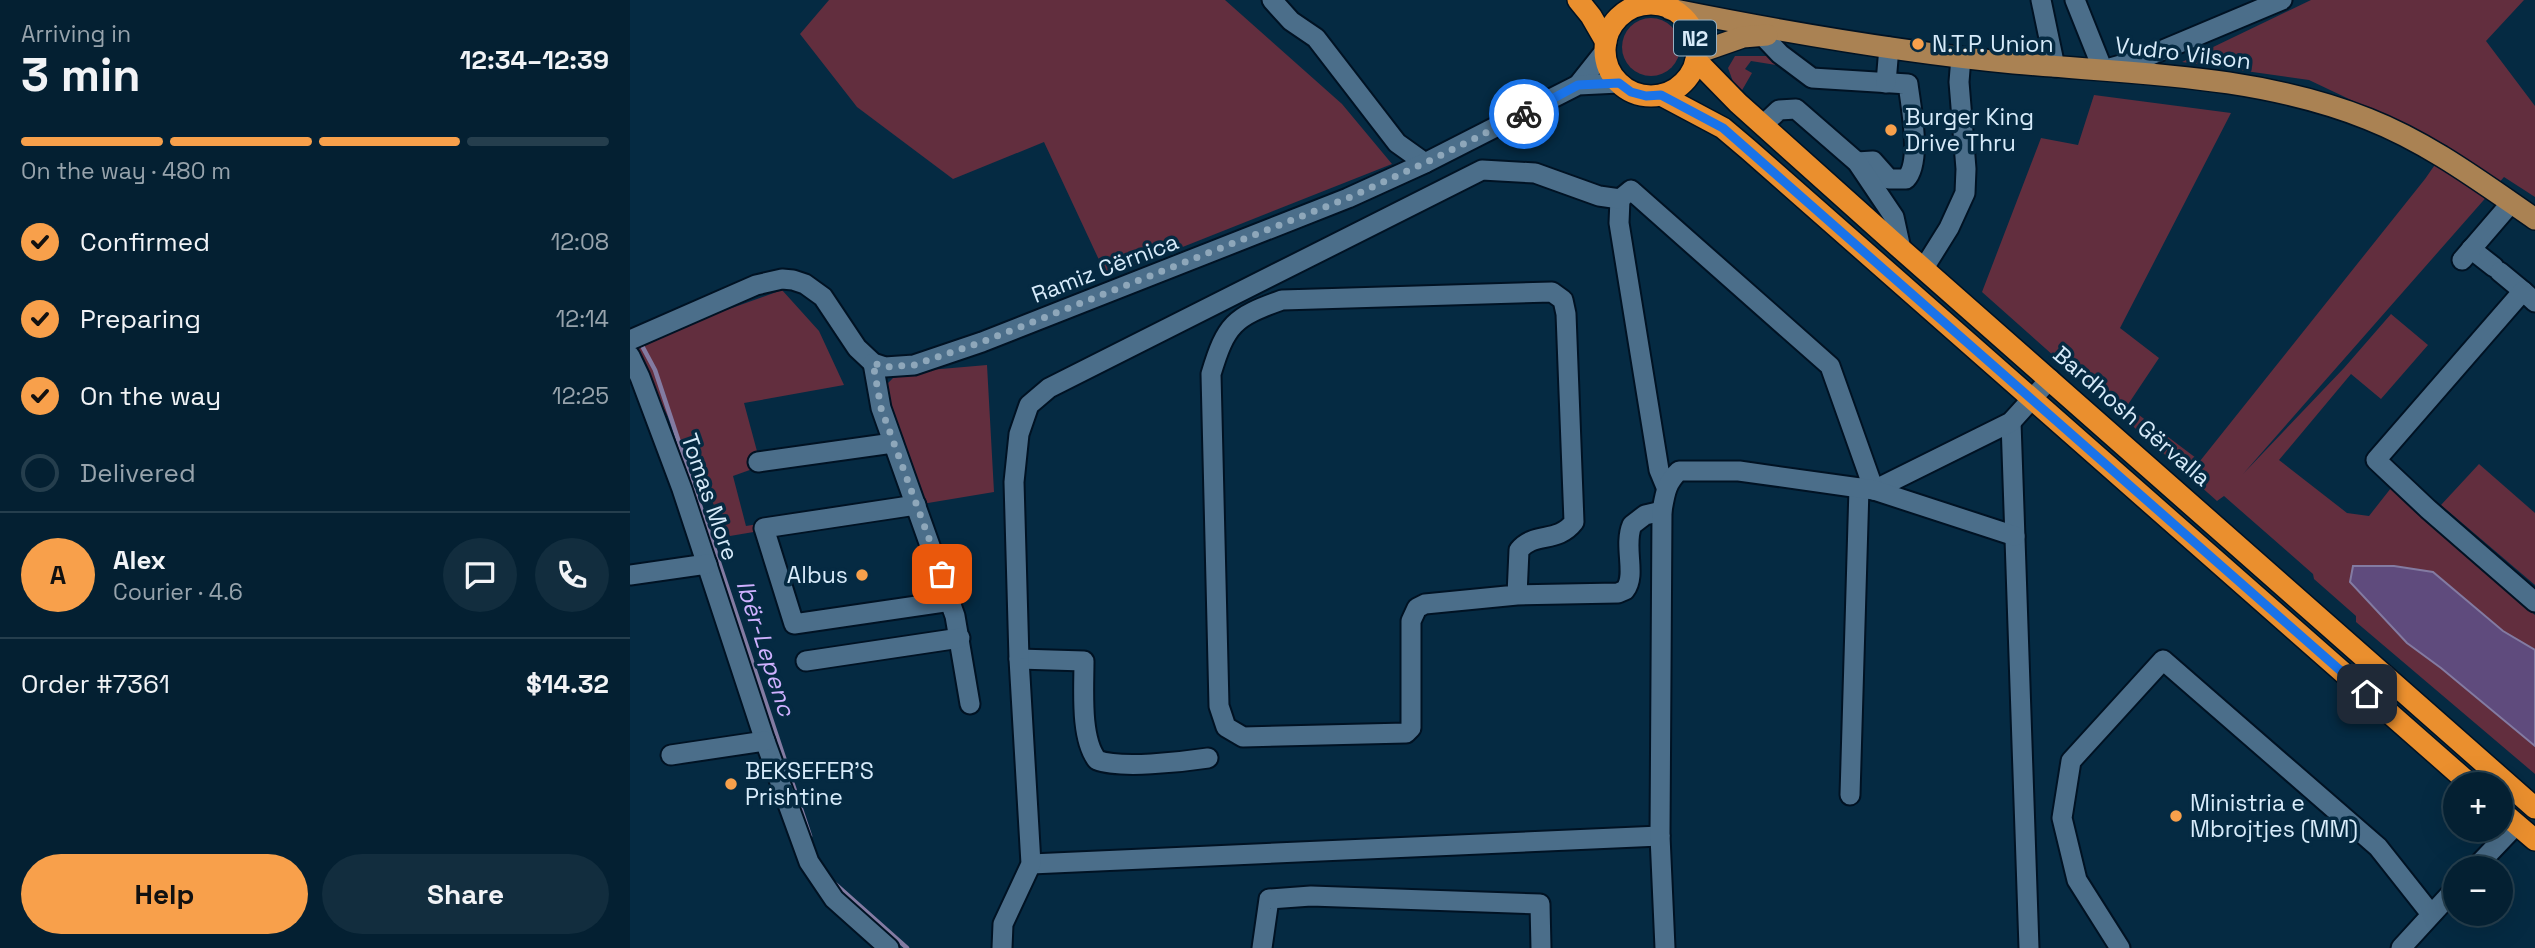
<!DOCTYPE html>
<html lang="en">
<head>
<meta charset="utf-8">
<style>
  :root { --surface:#042032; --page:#122d3e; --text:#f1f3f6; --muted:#97a3ac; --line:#253e4d; --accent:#f8a04b }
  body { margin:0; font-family:"Space Grotesk",sans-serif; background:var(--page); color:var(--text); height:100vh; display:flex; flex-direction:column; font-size:26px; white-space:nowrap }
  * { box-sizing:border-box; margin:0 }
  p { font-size:23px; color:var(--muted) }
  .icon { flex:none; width:38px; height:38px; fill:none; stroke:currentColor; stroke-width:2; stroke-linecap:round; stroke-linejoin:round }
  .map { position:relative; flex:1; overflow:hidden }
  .drawer { display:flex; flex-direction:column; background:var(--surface); width:630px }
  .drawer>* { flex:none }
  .buttons { position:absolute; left:1813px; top:772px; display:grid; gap:14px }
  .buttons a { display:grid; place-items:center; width:70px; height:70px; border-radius:50%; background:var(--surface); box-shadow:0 7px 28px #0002,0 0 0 2px var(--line); font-size:35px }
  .pin { position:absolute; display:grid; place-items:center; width:60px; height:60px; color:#fff; margin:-30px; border-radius:14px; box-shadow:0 4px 10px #0006 }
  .courier { position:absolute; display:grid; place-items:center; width:70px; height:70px; margin:-35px; border:5px solid #1a73e8; border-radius:50%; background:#fff; color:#222; box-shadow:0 2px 9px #0007 }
  .overview em { font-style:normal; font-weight:700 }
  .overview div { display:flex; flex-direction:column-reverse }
  .overview { display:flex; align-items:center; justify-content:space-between; height:119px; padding:0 21px }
  h1 { font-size:46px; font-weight:700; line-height:52px }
  .bar { display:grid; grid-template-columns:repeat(4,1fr); gap:10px 7px; align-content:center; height:84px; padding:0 21px }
  .bar i { height:9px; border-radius:5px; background:var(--line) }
  .bar .selected { background:var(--accent) }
  .bar p { grid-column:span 4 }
  .line { display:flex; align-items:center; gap:18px; padding:0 21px; border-top:2px solid var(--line) }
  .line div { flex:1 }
  .round { display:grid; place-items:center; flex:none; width:74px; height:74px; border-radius:37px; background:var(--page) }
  ol { padding:0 21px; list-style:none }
  li { display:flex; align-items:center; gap:21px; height:77px }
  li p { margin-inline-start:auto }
  li .icon { padding:7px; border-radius:50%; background:var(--accent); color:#111; stroke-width:4 }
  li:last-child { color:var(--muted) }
  li i { width:38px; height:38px; border:4px solid var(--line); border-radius:50% }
  .primary-button { display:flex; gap:14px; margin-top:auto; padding:14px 21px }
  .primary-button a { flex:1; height:80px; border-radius:42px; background:var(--accent); color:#111; font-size:28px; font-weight:700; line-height:80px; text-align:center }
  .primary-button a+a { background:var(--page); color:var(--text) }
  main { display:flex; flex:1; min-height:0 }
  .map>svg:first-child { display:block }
</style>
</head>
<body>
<main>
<section class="drawer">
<div class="overview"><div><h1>3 min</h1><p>Arriving in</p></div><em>12:34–12:39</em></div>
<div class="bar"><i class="selected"></i><i class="selected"></i><i class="selected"></i><i></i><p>On the way · 480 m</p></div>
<ol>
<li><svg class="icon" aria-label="check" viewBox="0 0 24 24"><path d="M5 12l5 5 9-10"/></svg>Confirmed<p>12:08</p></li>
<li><svg class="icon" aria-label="check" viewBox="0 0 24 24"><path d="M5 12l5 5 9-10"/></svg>Preparing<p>12:14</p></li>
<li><svg class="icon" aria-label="check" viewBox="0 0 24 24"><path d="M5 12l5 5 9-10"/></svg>On the way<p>12:25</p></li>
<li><i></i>Delivered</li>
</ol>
<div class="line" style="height:126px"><b class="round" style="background:var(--accent);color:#111">A</b><div><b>Alex</b><p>Courier · 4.6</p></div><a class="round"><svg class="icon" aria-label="chat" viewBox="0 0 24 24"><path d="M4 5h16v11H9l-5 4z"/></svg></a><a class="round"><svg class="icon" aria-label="phone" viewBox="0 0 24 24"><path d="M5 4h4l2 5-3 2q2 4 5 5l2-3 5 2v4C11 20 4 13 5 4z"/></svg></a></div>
<div class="line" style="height:91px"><div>Order #7361</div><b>$14.32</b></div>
<div class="primary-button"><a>Help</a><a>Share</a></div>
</section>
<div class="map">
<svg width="1905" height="948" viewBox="0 0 1905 948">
  <rect width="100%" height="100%" fill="#052a42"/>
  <g fill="#622e3e">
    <polygon points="199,0 595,0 712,104 762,164 477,277 414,142 323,179 227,107 170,34"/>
    <polygon points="1681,0 1894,0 1856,41 1905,106 1905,197 1874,177 1613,474 1714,368 1761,314 1798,345 1751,399 1721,374 1649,460 1717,513 1739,516 1761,488 1905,615 1905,774 1726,622 1726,616 1684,579 1683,574 1594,496 1587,501 1352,292 1411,138 1448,145 1464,95 1601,113 1490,328 1529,358 1497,406 1570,461 1795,179 1818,146 1679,80 1552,62"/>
    <circle cx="1021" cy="47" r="29"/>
    <polygon points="1105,56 1146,56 1146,65 1121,61 1115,69 1122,73 1111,92 1105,87 1098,68"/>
    <polygon points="152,290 189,331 214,385 114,403 131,466 103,476 116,526 268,500 284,495 249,392 263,378 299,370 357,365 364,492 100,536 4,351 71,319"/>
    <polygon points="1849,464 1905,513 1905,585 1811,505"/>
  </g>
  <polygon fill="#5f4b7d" stroke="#837ba2" stroke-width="2" points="1723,566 1764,566 1803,572 1873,631 1905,650 1905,746 1811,668 1777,643 1720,582"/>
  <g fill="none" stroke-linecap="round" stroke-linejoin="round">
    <g stroke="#837ba2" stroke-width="4.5">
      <polyline points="10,342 25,370 180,836"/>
      <polyline points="204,883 277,948"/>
    </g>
    <g stroke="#001223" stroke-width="23">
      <g id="minor">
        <polyline points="642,0 661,21 686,38 767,143 795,163"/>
        <polyline points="1411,0 1425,67"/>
        <polyline points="1445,0 1473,70 1509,60 1652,0"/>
        <path d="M1132,35L1150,54L1182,78L1278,84C1281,108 1292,162 1276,179H1259L1243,161L1227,162"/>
        <polyline points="1256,83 1259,47"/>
        <polyline points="948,85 975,51"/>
        <polyline points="1133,125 1149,110 1166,109 1227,162 1264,217 1271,249"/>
        <polyline points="990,199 989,223 1029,470 1036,487"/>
        <polyline points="1841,249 1864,267"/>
        <polyline points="1832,260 1881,203"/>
        <polyline points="1294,268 1319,228 1335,193 1336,169 1329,82 1331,57"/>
        <polyline points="1870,272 1893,291"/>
        <polyline points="1905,302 1893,291 1746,460 1798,509 1905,602"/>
        <polyline points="0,340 126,285 152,279 163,280 175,284 193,297 227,348 243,363 255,367 284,365 352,342 718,198 795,163 948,85 989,83"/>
        <polyline points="0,356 10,377 52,489 135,741 179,862 204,899 259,948"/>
        <polyline points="243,363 251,408 325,616 340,704"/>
        <polyline points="1381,422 1399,948"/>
        <polyline points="128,462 263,443"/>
        <polyline points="1244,490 1381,422 1420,379"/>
        <polyline points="286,505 134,528 164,624 321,601"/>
        <polyline points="0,575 77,564"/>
        <path d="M887,595L795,604L787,608L781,621V728L776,733L613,737L596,727L589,706L581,374C596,324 604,317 652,300L922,292L933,300L936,314L944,522C927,544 905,531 889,550L887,595L988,593L995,590C1007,575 993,546 1002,525L1015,515L1032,511"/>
        <path d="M389,659L454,661C454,689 450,738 467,760C490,769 552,762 578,758"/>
        <polyline points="176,661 330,638"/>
        <polyline points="41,755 135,741"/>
        <polyline points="1220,795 1229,488"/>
        <polyline points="401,864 1030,836"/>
        <polyline points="1845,868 1886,825"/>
        <polyline points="372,948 373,924 401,864 389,659 384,482 389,434 399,405 419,388 852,170 905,173 969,196 990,199 1001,190 1200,366 1244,490"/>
        <polyline points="632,948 639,899 681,896 910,904 911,948"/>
        <path d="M1035,948L1030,836L1032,511C1035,494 1036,483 1049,471H1109L1244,490L1385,536"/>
        <polyline points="1490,948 1447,880 1432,818 1441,761 1533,660 1748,847 1801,914"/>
        <polyline points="1771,948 1825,889"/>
      </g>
    </g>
    <g stroke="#001223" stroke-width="24">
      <g id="major">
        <path d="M1040,9C1154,32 1269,52 1384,63C1503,74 1625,74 1738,119C1799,143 1851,182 1905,219"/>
        <polyline points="1067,53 1113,37 1137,35"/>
      </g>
    </g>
    <g stroke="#001223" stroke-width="24">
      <g id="highway">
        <polyline points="948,0 961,16 976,42"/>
        <circle cx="1021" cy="50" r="46"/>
        <polyline points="1066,60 1108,103 1271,249 1905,808"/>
        <polyline points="1031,95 1093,128 1119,150 1840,784"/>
        <polyline points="1871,811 1905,840"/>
      </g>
    </g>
    <use href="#minor" stroke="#4b6e8a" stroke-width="19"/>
    <use href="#major" stroke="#aa8253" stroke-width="21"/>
    <use href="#highway" stroke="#ea8f2e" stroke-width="21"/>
  </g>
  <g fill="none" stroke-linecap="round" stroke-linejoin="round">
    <polyline stroke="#8ea7ba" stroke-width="7" stroke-dasharray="0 12.6" points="312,574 251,408 243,363 255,367 284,365 352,342 718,198 795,163 894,114"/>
    <polyline stroke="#1a73e8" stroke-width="9" points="894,114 948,85 989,83 1001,92 1016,96 1031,95 1093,128 1737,694"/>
  </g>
  <g fill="#f8a04b" stroke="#052a42" stroke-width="2.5">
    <circle cx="1288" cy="44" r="7"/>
    <circle cx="1261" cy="130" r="7"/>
    <circle cx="232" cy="575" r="7"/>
    <circle cx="101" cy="784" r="7"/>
    <circle cx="1546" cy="816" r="7"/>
  </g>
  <g text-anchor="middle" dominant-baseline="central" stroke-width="7" stroke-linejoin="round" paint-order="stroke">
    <rect fill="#052a42" stroke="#98b1c3" stroke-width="2" x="1044" y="20.5" width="42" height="35" rx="5"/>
    <g font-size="21" font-weight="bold" fill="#d7ebfa">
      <text x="1065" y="38">N2</text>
    </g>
    <g font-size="23" fill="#d7ebfa" stroke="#052a42" text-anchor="start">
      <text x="1302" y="44">N.T.P. Union</text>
      <text x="1275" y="117">Burger King<tspan x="1275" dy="26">Drive Thru</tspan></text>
      <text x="218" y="575" text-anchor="end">Albus</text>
      <text x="115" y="771">BEKSEFER'S<tspan x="115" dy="26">Prishtine</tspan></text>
      <text x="1560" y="803">Ministria e<tspan x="1560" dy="26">Mbrojtjes (MM)</tspan></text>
    </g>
    <g font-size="23" fill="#d7ebfa" stroke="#052a42">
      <text transform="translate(1553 53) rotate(7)">Vudro Vilson</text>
      <text transform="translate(475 268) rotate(-21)">Ramiz Cërnica</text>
      <text transform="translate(1502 416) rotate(41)">Bardhosh Gërvalla</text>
      <text transform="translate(80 497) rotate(71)">Tomas More</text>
    </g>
    <g font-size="24" font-style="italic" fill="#cfb1ff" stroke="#052a42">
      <text transform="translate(136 648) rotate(72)">Ibër-Lepenc</text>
    </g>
  </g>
</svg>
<div class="buttons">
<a>+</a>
<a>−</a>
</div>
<div class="pin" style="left:312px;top:574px;background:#ea580c"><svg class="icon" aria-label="bag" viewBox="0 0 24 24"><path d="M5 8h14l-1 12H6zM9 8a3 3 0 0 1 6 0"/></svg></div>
<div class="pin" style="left:1737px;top:694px;background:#1f2937"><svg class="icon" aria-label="home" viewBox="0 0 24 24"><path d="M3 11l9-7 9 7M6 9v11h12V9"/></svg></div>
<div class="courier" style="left:894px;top:114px"><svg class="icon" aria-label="bike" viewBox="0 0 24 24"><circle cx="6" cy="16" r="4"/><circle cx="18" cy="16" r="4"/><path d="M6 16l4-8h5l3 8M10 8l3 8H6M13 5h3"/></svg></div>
</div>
</main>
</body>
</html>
